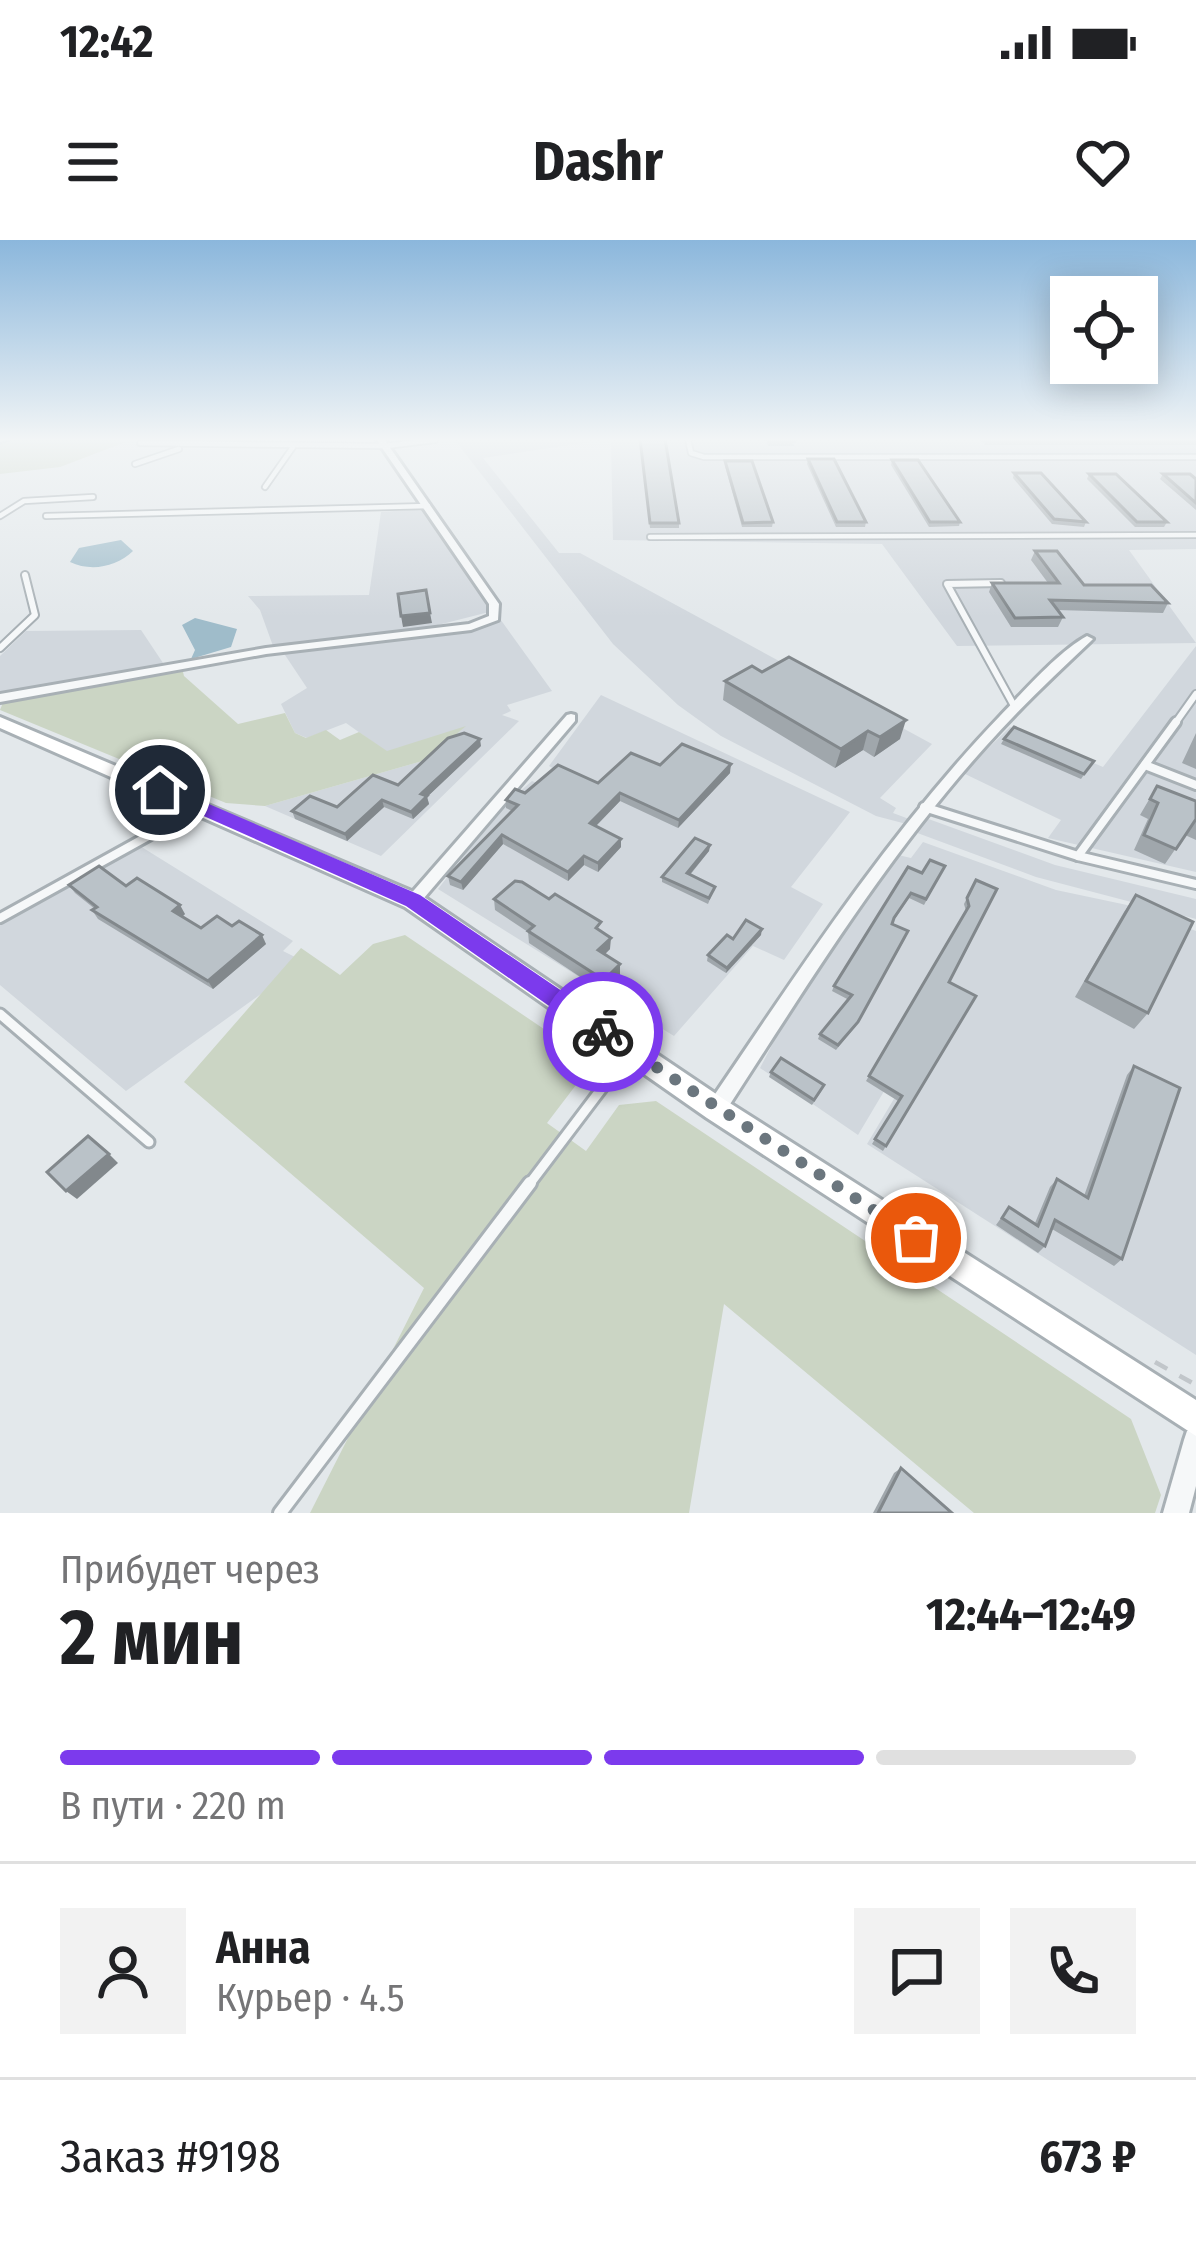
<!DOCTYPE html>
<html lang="ru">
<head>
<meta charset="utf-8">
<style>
  :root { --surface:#fff; --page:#f2f2f2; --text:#202124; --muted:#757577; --line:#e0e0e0; --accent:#7c3aed }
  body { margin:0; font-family:"Fira Sans Condensed",sans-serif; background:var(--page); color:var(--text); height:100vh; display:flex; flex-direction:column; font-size:45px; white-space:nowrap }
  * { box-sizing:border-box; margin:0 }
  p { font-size:39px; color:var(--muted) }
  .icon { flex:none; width:66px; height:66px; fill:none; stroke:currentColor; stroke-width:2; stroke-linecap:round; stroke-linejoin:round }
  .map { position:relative; height:1273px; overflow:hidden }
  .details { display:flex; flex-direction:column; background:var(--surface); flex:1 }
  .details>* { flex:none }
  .controls { position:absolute; left:1050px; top:36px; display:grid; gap:24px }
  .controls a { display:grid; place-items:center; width:108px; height:108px; border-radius:0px; background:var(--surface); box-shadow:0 6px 30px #0003; font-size:60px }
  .pin { position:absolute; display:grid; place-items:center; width:102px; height:102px; color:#fff; margin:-51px; border:6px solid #fff; border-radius:50%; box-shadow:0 3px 12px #0007 }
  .courier { position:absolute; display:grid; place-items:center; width:120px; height:120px; margin:-60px; border:9px solid #7c3aed; border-radius:50%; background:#fff; color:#222; box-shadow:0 3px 15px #0007 }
  .overview em { font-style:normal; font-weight:700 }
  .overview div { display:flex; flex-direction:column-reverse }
  .overview { display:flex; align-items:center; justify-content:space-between; height:204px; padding:0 60px }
  h1 { font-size:78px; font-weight:700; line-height:90px }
  .bar { display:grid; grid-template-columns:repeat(4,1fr); gap:18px 12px; align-content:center; height:144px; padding:0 60px }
  .bar i { height:15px; border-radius:9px; background:var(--line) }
  .bar .selected { background:var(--accent) }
  .bar p { grid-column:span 4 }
  .line { display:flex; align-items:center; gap:30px; padding:0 60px; border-top:3px solid var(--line) }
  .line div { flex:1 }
  .round { display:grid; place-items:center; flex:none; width:126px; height:126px; border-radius:0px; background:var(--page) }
  .status { display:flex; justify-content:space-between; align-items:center; height:84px; padding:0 60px; background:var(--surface); direction:ltr }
  .status svg { height:33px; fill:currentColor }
  header { display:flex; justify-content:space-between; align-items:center; height:156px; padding:0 60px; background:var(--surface); font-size:54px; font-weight:700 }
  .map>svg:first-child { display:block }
</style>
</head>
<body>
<div class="status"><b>12:42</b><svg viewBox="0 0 49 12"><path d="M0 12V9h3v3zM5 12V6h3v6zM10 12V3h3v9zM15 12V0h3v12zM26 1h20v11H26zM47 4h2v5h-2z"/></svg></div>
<header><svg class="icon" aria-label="menu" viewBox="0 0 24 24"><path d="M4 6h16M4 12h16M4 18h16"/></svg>Dashr<svg class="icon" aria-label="heart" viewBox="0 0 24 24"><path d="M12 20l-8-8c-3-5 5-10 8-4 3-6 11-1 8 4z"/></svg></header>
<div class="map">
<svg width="1196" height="1273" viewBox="0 0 1196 1273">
  <rect width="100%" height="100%" fill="#e3e8eb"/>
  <g fill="#d1d7dd">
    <polygon points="454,199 1196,199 1196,309 1129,310 1196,403 957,406 882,304 613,300 611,199 483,218 559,313 580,313 932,504 880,558 896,568 893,573 917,582 923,577 1055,625 1196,659 1196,679 1036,637 912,591 914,586 876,576 721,496 678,465 613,404"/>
    <polygon points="423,269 493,371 434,386 273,406 260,370 248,356 369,355 381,272"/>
    <polygon points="498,376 552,451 507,465 511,471 502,475 519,481 381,616 265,566 426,520 463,488 387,512 346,483 307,498 295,493 281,464 307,448 281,409 461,386"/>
    <polygon points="141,390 165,426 0,457 0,416 26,391"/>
    <polygon points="1196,406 1196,632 1048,598 1061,580 963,533 1010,487 1103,527"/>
    <polygon points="601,455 850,572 791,647 823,664 784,720 753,706 674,796 438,649 503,566 532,541 544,546 559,532 549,526"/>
    <polygon points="923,602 1056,650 1127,665 1196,691 1196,1115 867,904 929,800 918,794 858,895 760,828 787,776 894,614 911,618"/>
    <polygon points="140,606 293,701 283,711 299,719 286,736 126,851 0,745 0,684"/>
  </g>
  <g fill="#cbd5c4">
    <polygon points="13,199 117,199 123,203 60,227 0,234 0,203"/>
    <polygon points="182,428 184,436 238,484 285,473 295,493 306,498 326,490 340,500 359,492 387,511 466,486 426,520 265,566 226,563 0,470 4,460"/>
    <polygon points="405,695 572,808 579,841 547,883 586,911 619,865 656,861 1131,1179 1161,1255 1155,1273 974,1273 724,1064 689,1273 310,1273 424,1048 184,842 301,708 340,735 373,704"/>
  </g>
  <g fill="#9fbcca">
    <path d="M121,300L133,311C116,327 91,332 70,322L79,308Z"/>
    <polygon points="195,378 237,389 231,407 191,419 195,410 182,385"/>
  </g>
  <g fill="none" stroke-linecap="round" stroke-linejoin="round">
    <g stroke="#a8b0b5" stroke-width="8">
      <g id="lane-far4">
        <polyline points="688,199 691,213 704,217 1196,217"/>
        <polyline points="140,203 386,206 435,200"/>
        <polyline points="135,224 179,209"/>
        <polyline points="265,247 293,207"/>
        <polyline points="0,276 24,261 93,257"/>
        <polyline points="46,276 428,266"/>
        <polyline points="650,297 1196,295"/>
      </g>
    </g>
    <g stroke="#a8b0b5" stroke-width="10">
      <g id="lane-far3">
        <polyline points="1001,343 947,344 1013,464"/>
        <polyline points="0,408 35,375 25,335"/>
        <polyline points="1174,485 1196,454"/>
      </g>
    </g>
    <g stroke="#a8b0b5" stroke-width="14">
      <g id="lane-far2">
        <polyline points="1145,525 1196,545"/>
        <polyline points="924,567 1078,616 1196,644"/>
        <polyline points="1078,616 1176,482"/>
        <polyline points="0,678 199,568"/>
      </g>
    </g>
    <g stroke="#a8b0b5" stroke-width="15">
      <g id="lane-far1">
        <polyline points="0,774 149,902"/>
        <polyline points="528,946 627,815"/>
      </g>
    </g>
    <g stroke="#a8b0b5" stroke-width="18">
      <polyline id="lane" points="280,1273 530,943"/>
    </g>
    <g stroke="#a8b0b5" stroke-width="6">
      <g id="street">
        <polygon points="0,199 8,199 0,202"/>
        <polygon points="376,199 384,199 499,364 498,380 471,390 266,414 0,462 0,454 266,408 469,384 489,376 489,364"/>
        <path d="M1087,396L1093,399L1091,401C1055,435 1019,469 986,506C885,618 805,749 723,875L716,878L709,875L707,869L709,863C800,729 888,593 1000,476C1024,451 1058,412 1087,396Z"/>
        <polygon points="571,474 575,475 575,481 418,665 408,665 405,661 408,657 567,475"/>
        <polygon points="1196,1188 1196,1246 1189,1273 1163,1273 1184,1200 1187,1191"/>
      </g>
    </g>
    <g stroke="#a8b0b5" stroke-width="6">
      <polygon id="secondary" points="0,477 421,655 725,860 1196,1160 1196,1196 707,878 405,667 0,488"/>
    </g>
    <polyline stroke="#c1c6ca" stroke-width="4.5" stroke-dasharray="14 14" stroke-linecap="butt" points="1155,1122 1196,1145"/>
    <use href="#lane-far4" stroke="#f6f8f9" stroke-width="4.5"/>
    <use href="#lane-far3" stroke="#f6f8f9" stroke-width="6"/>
    <use href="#lane-far2" stroke="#f6f8f9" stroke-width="8"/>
    <use href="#lane-far1" stroke="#f6f8f9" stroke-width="9"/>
    <use href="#lane" stroke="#f6f8f9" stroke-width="12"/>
    <use href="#street" fill="#f6f8f9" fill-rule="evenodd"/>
    <use href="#secondary" fill="#fff" fill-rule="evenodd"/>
  </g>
  <g fill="#a0a7ac">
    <polygon points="640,199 679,283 679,288 650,288"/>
    <polygon points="766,199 793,199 794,206 768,206"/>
    <polygon points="979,199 1196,199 1196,205 985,205"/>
    <polygon points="808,219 866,282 865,287 836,287 807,224"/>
    <polygon points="892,220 960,282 959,286 929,287 891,225"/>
    <polygon points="725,221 773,282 772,287 742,287 725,226"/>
    <polygon points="1014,233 1086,282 1084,287 1052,284 1013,238"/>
    <polygon points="1089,234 1167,282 1164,287 1135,287 1087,239"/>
    <polygon points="1163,234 1196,239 1196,270 1160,239"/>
    <polygon points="1035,311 1084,345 1168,363 1163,373 1057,370 1063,377 1058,387 1011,387 989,352 992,343 1048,343 1031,320"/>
    <polygon points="725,441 900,499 874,517 863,510 835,528 723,460"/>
    <polygon points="1196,493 1196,529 1182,523"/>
    <polygon points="1004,499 1094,521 1081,539 1001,504"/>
    <polygon points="481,506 427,557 429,564 413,579 384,567 347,601 295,579 292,571 337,567 398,545"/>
    <polygon points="660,525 730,533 678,588 620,561 596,586 621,607 598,632 584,625 568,641 503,604 463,650 450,645 448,636 512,571 506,568 506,560 525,553 598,543"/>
    <polygon points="1157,546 1196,561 1196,600 1185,595 1165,624 1134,610 1148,579 1140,575"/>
    <polygon points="710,605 709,611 690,635 715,647 708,664 662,642 662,637"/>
    <polygon points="945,626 924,665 909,658 892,683 906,697 855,787 836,810 818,799 820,794 849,760 832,751 834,746 922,633"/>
    <polygon points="976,640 949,742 976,756 883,911 872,904 898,861 866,841 966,671 964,664"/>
    <polygon points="69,645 126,646 185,674 182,677 201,688 232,686 266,704 213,749 98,679 92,670 95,669 75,653"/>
    <polygon points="1136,655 1148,773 1134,789 1075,757 1124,672"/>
    <polygon points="494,659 549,659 601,692 610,709 605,714 620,735 603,752 529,703 528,692 495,670"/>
    <polygon points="761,695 726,733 707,721 708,715 733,699"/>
    <polygon points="1134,826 1122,1019 1114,1026 1052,989 1045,1006 1038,1013 996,985 1009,967 1035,983 1050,947 1057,939 1084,956 1127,835"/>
    <polygon points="771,832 822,850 812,865 769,837"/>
    <polygon points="901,1228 952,1273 873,1273 894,1233"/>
  </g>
  <g fill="#82888c">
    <polygon points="430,373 432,383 403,387 401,376"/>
    <polygon points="906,480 900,499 874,517 880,497"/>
    <polygon points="868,491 863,510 835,528 841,509"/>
    <polygon points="480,499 481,506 427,557 429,564 413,579 411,572 421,554"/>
    <polygon points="731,524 730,533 678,588 679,580"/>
    <polygon points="620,553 620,561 590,592 590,583"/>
    <polygon points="382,560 384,567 347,601 345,594"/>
    <polygon points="502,595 503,604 463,650 461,642"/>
    <polygon points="621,599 621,607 598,632 598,623"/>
    <polygon points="710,605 709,611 686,639 687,633"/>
    <polygon points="584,616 584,625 568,641 568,632"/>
    <polygon points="180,665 185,674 178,680 173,671"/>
    <polygon points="762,689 761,695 726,733 727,728"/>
    <polygon points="262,695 266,704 213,749 208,741"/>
    <polygon points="611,698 610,709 598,721 598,710"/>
    <polygon points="620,724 620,735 603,752 604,740"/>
    <polygon points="109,914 118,923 77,959 66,951"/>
  </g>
  <g fill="#bac2c8" stroke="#82888c" stroke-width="3">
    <polygon points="640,199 665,199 679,283 650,283"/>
    <polygon points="768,199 793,199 794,201 769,201"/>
    <polygon points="985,199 1196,199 1196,201 986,201"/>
    <polygon points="808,219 834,219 866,282 837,282"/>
    <polygon points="892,220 918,220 960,282 930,282"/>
    <polygon points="725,221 752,221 773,282 743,283"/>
    <polygon points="1014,233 1041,233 1086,282 1054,279"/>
    <polygon points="1089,234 1116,234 1167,282 1137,282"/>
    <polygon points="1163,234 1190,234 1196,239 1196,263"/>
    <polygon points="1035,311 1057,311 1084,345 1151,345 1168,363 1050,360 1063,377 1015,378 992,343 1059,343"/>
    <polygon points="426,350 430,373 401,376 398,354"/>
    <polygon points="789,417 906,480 880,497 868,491 841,509 725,441 752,426 762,432"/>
    <polygon points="1014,487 1094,521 1084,534 1004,499"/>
    <polygon points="464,493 480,499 421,554 427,556 411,572 382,560 345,594 292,571 310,556 337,567 373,535 398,545 448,498"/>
    <polygon points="682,504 731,524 679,580 620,553 590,583 621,599 598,623 584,616 568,632 502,595 461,642 448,636 518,565 506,560 515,549 525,553 558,525 598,543 631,513 660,525"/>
    <polygon points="1157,546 1196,561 1196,579 1176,609 1144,595 1158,563 1150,559"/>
    <polygon points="695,598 710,605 687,633 715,647 709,658 662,637"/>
    <polygon points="930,620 945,626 926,659 911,653 894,678 892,684 908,691 858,782 838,805 820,794 852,755 834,746 908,627 922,633"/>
    <polygon points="99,626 126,646 137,638 180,665 173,671 201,688 217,676 232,686 239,681 262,695 208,741 92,670 97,667 69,645"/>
    <polygon points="976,640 997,649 949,742 976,756 886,906 875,899 902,856 869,836 969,666 967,658"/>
    <polygon points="515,641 522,642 549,659 555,654 601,682 596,688 611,698 598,710 620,724 604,740 528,691 534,686 494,659"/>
    <polygon points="1136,655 1193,682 1148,773 1086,741"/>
    <polygon points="746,680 762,689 727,728 708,715 727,695 733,699"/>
    <polygon points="781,818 824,845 814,860 771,832"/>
    <polygon points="1134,826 1180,848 1122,1019 1055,980 1045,1006 1002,978 1009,967 1038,986 1057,939 1088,958"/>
    <polygon points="88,896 109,914 66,951 47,932"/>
    <polygon points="901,1228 952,1273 878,1273"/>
  </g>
  <linearGradient id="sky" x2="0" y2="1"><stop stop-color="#8bb7dc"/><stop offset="0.53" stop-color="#f2f5f6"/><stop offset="1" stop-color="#f2f5f6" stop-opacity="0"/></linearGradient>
  <rect width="1196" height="377" fill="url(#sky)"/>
  <polygon fill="#7c3aed" points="154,546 167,546 420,655 612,785 612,798 595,798 406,666 154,554"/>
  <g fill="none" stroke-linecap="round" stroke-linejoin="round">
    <polyline stroke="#6b767e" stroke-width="12" stroke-dasharray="0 21.6" points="603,792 916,998"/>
  </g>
</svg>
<div class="controls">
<a><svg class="icon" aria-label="locate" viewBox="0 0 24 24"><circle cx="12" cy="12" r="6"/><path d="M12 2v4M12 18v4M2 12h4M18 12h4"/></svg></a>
</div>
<div class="pin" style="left:916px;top:998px;background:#ea580c"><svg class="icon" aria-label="bag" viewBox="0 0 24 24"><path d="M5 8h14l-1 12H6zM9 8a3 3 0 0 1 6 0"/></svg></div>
<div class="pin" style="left:160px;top:550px;background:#1f2937"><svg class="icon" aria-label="home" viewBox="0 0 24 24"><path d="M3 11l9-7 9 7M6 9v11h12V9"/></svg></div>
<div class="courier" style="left:603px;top:792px"><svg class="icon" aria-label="bike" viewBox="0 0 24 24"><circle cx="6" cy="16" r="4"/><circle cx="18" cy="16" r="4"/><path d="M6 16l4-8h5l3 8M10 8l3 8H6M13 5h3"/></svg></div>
</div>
<section class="details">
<div class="overview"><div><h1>2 мин</h1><p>Прибудет через</p></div><em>12:44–12:49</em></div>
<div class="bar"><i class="selected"></i><i class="selected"></i><i class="selected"></i><i></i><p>В пути · 220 m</p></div>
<div class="line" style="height:216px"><a class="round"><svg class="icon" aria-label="person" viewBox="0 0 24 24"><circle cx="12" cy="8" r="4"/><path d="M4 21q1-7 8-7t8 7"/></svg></a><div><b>Анна</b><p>Курьер · 4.5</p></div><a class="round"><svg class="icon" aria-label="chat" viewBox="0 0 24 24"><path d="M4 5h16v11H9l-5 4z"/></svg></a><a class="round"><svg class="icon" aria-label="phone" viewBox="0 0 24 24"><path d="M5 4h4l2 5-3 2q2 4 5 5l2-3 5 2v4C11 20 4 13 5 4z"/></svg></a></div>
<div class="line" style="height:156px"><div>Заказ #9198</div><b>673 ₽</b></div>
</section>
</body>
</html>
